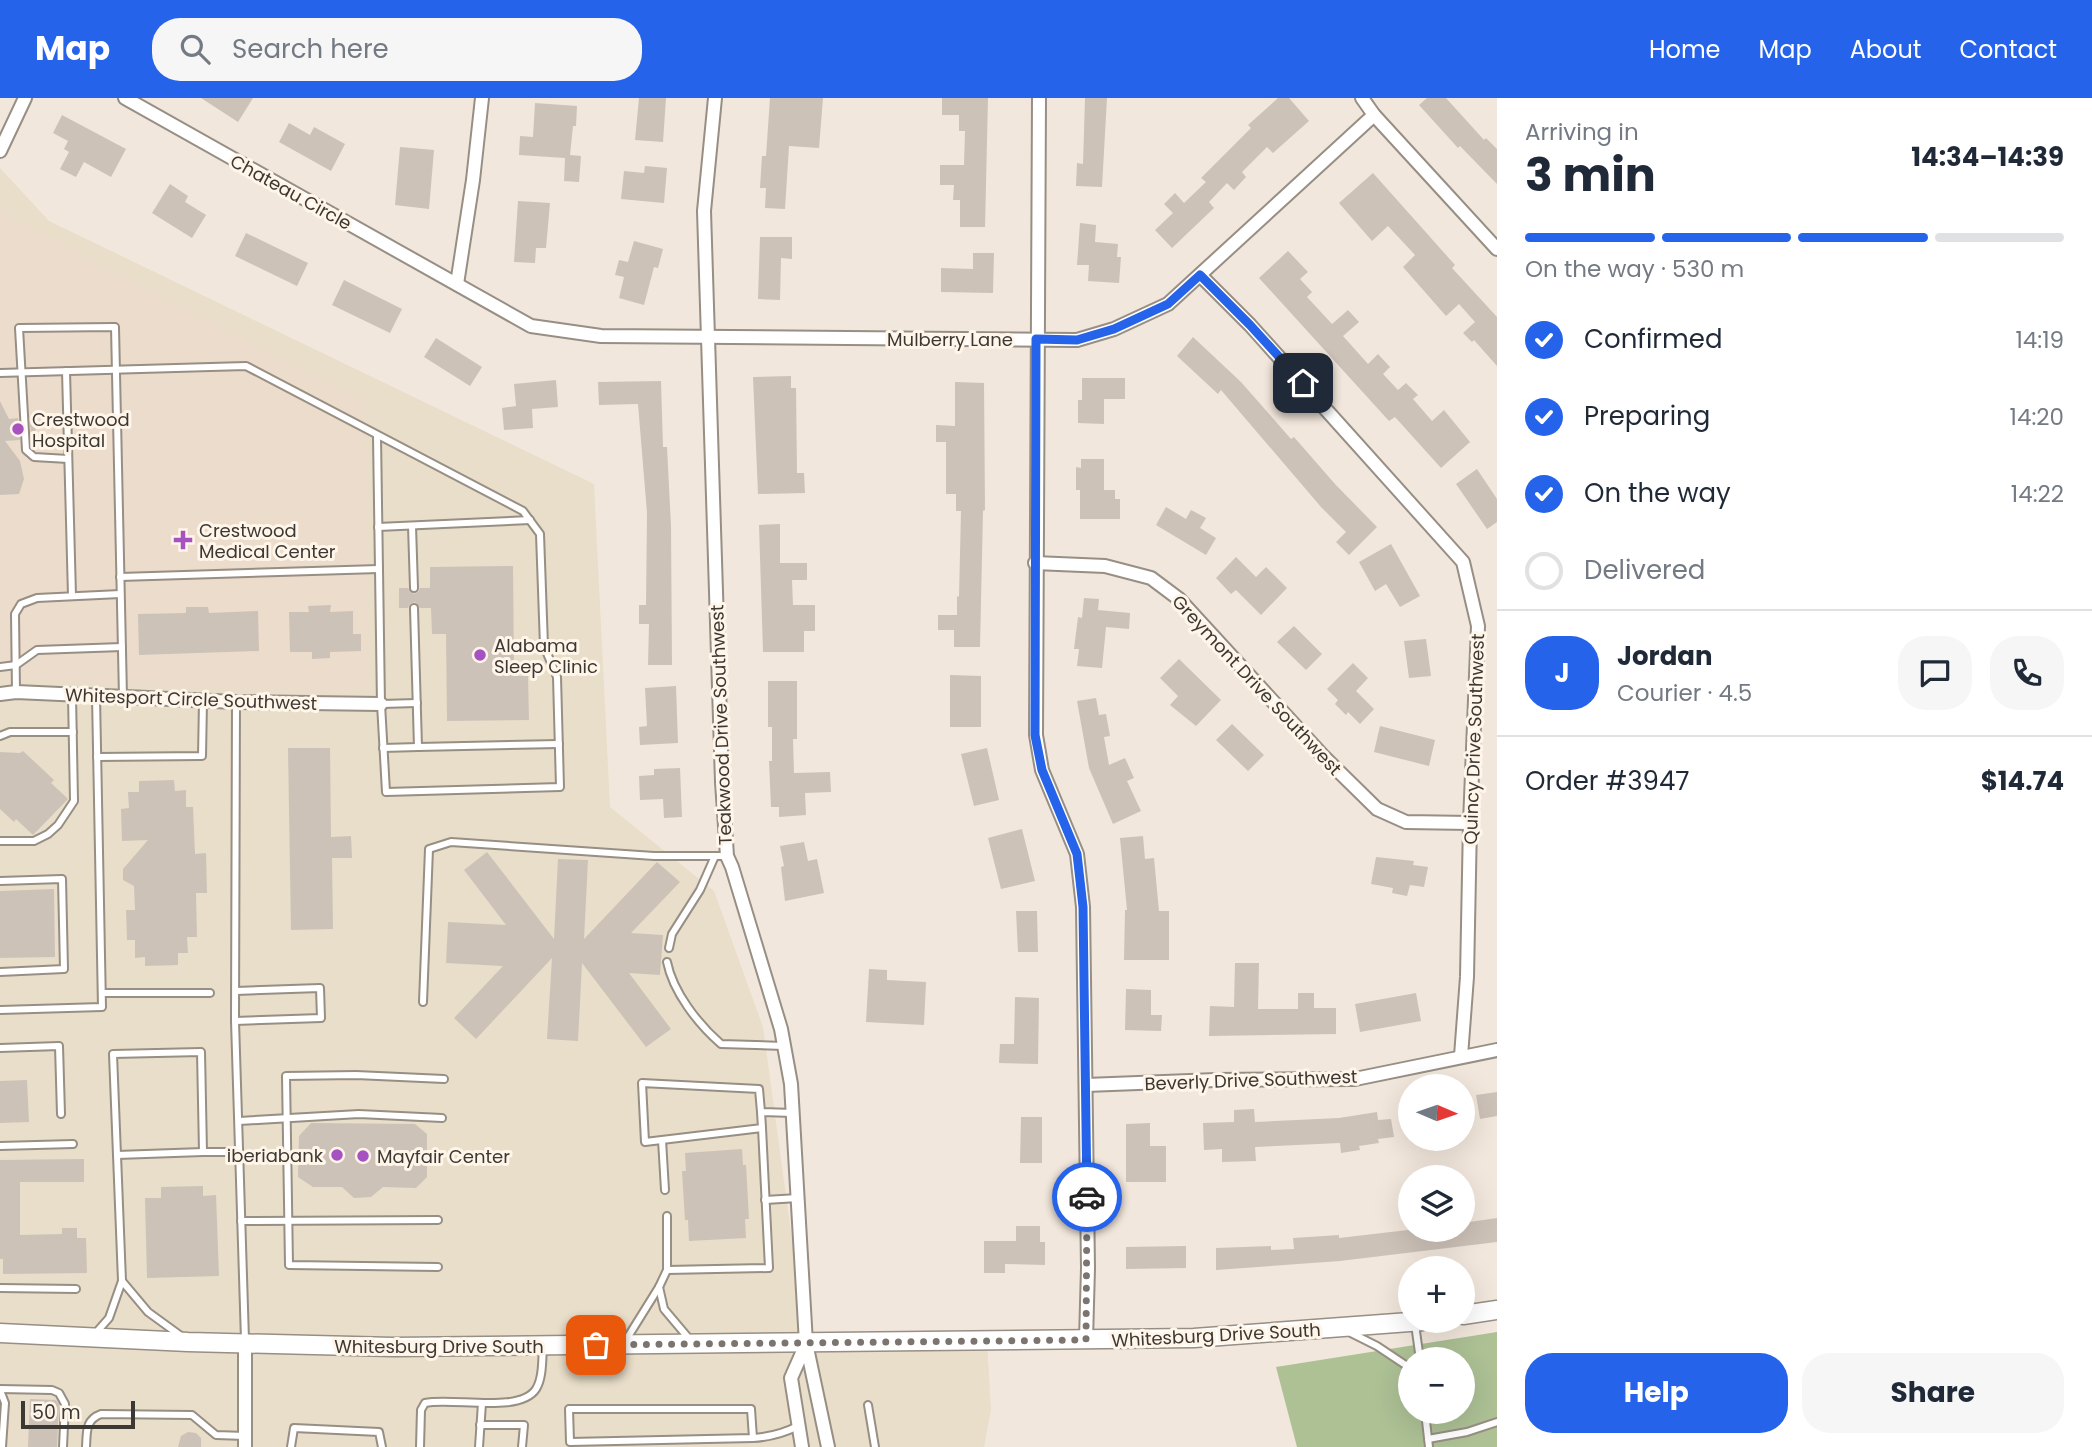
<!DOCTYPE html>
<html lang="en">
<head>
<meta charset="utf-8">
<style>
  :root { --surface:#fff; --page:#f6f6f7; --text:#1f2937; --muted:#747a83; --line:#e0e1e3; --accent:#2563eb }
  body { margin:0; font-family:Poppins,sans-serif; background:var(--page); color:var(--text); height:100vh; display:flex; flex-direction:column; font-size:26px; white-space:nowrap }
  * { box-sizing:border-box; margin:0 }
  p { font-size:23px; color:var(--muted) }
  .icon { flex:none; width:38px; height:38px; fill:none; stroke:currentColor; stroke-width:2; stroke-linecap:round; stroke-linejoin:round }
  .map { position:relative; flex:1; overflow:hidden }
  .drawer { display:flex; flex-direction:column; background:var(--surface); width:595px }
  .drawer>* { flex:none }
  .needle { width:46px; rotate:92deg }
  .fabs { position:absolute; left:1398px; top:976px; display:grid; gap:14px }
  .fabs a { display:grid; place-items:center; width:77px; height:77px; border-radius:50%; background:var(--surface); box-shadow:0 7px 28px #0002; font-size:35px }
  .scale { position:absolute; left:21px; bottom:18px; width:114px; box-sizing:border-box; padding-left:7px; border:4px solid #3c3834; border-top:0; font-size:19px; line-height:24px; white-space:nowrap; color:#3c3834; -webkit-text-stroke:5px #fff5e9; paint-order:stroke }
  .pin { position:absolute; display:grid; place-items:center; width:60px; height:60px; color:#fff; margin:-30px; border-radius:14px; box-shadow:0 4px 10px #0006 }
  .courier { position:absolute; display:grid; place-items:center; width:70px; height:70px; margin:-35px; border:5px solid #2563eb; border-radius:50%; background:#fff; color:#222; box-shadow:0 2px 9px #0007 }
  .summary em { font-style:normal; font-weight:700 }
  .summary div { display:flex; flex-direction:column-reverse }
  .summary { display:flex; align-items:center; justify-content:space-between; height:119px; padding:0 28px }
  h1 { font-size:46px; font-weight:700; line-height:52px }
  .bar { display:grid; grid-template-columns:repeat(4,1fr); gap:10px 7px; align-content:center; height:84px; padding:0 28px }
  .bar i { height:9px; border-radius:5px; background:var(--line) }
  .bar .active { background:var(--accent) }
  .bar p { grid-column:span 4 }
  .line { display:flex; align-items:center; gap:18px; padding:0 28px; border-top:2px solid var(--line) }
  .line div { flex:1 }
  .round { display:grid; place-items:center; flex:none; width:74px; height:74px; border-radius:28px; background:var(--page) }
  ol { padding:0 28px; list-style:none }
  li { display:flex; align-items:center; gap:21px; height:77px }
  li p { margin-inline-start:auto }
  li .icon { padding:7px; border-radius:50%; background:var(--accent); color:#fff; stroke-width:4 }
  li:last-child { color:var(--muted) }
  li i { width:38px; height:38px; border:4px solid var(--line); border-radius:50% }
  .cta { display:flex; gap:14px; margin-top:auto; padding:14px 28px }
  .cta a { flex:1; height:80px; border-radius:28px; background:var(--accent); color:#fff; font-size:28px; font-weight:700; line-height:80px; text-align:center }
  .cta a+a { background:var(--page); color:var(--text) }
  header { display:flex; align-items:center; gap:42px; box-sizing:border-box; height:98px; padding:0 35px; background:var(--accent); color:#fff }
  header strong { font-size:33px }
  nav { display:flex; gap:38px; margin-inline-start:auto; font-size:24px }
  .search { width:490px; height:63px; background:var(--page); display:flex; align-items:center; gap:18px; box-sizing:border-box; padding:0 24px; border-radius:28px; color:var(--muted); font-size:26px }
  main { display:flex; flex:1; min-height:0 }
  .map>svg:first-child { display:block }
</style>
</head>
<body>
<header>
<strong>Map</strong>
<div class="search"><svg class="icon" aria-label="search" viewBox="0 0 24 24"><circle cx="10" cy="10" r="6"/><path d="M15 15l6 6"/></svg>Search here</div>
<nav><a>Home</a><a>Map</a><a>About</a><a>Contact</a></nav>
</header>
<main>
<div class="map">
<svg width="1497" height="1349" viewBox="0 0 1497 1349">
  <rect width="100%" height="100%" fill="#f2e7dc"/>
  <polygon fill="#e9dec9" points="0,70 49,123 594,386 610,709 714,793 763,929 806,1245 987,1243 991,1312 984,1349 0,1349"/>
  <polygon fill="#ecdccb" points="0,108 11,120 366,303 368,580 361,593 345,596 39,582 0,584"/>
  <path fill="#adc195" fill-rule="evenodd" d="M1497,1234V1349H1297L1276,1269ZM1410,1262H1463V1314H1410Z"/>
  <g fill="#cdc2b8">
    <polygon points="201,0 253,0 238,24"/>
    <polygon points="639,0 666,0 663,44 635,42"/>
    <polygon points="770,0 823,0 819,50 789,48 785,111 765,110 766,90 760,90 762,58 766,58"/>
    <polygon points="942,0 988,0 985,129 960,129 960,102 953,102 954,87 940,87 940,67 964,67 965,33 959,33 959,17 942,17"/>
    <polygon points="1085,0 1107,0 1102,89 1076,88 1077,65 1083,66"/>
    <polygon points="1278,0 1289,0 1309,23 1273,55 1267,49 1242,74 1246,79 1234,92 1227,85 1209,104 1214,110 1172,150 1155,132 1173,115 1164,106 1175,95 1184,105 1206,84 1201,80 1251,30 1248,27"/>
    <polygon points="1427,0 1446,0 1484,42 1486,40 1497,51 1497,86 1460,48 1458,50 1419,7"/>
    <polygon points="535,5 577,8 576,28 573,28 570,57 581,58 579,84 564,83 565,60 519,57 520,38 533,39"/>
    <polygon points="62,17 126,51 111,79 84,64 76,79 60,71 69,54 64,51 68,43 53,35"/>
    <polygon points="289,25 310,37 314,29 345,46 331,73 279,44"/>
    <polygon points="400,49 434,52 429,111 395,107"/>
    <polygon points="645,68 667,70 664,105 621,101 624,73 644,75"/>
    <polygon points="1373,75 1455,167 1452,170 1497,219 1497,268 1474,242 1472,244 1463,235 1475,224 1459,206 1446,218 1403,169 1415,157 1388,128 1372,143 1339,105"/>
    <polygon points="170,86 188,98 185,104 206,117 192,140 152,115"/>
    <polygon points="518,103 550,105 546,150 536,150 535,165 514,164"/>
    <polygon points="1080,125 1096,127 1095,144 1118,146 1117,159 1121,159 1119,185 1088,183 1089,167 1077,167"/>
    <polygon points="246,135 308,165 297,188 235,158"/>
    <polygon points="760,139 792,139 792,161 781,160 780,202 758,201"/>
    <polygon points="634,143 663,151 658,170 654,169 644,207 619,200 624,179 615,177 619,162 628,164"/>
    <polygon points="1288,153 1308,174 1300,181 1312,194 1307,199 1332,226 1348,212 1359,224 1343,238 1368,266 1378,256 1390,269 1383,276 1398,292 1406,285 1418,297 1413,301 1432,323 1444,312 1470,344 1441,370 1395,319 1389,323 1259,180"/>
    <polygon points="973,155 994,155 993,195 941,194 941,170 973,171"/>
    <polygon points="344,182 402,211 390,235 332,207"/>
    <polygon points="1193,239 1241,284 1291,341 1294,339 1335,386 1377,429 1349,457 1336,444 1346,434 1321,409 1221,292 1218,296 1177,258"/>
    <polygon points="436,240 482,269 470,288 424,259"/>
    <polygon points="791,278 791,290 796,290 797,375 804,375 805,395 758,396 753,279"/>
    <polygon points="1082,280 1125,280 1125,301 1104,301 1104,326 1078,325 1078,302 1082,302"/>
    <polygon points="556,282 558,309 532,311 533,330 504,332 502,310 516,308 514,286"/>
    <polygon points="661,283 663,349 667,349 671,428 672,567 648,567 649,526 639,526 639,507 646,507 647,415 638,306 599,307 598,284"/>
    <polygon points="955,284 984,285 985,412 983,413 980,549 954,549 954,532 938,532 938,517 957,517 957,498 959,499 961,413 956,413 956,396 946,396 946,344 936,344 936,327 955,328"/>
    <polygon points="0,303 9,321 18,320 20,342 5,343 20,363 24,381 19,396 0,397"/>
    <polygon points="30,320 35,320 36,341 31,341"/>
    <polygon points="1081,361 1104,361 1104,392 1115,392 1115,401 1120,401 1120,421 1080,421 1080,392 1076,392 1076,369 1081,370"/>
    <polygon points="1477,371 1497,401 1497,424 1487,431 1456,386"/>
    <polygon points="1166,409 1186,421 1191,412 1206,420 1200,430 1216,440 1206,457 1156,427"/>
    <polygon points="780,426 780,465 807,465 807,482 792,482 793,507 815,507 815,533 804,533 804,554 763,554 759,427"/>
    <polygon points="1391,446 1420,498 1400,509 1386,486 1375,493 1359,464"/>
    <polygon points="1236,459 1256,479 1266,469 1287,490 1261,517 1236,492 1231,496 1216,480"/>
    <polygon points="513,468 514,578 528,578 529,622 447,623 446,536 432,536 431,510 420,510 415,504 410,506 408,510 399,510 399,490 408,490 414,496 418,494 420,490 430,490 430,469"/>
    <polygon points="1084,500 1099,501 1098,512 1130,515 1129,531 1106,529 1102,570 1077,568 1079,551 1074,551 1078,519 1082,520"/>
    <polygon points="331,507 330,514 353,513 353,536 361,536 361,553 330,554 330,560 312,561 312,554 290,554 289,514 309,514 308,508"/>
    <polygon points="186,509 208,509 209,515 258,513 259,553 139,557 138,516 186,515"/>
    <polygon points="1294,528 1322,556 1306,572 1277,544"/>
    <polygon points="1426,541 1431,578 1409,580 1404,543"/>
    <polygon points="1179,561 1221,602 1196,628 1170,607 1178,598 1160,580"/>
    <polygon points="1353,565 1368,580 1356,593 1374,611 1360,626 1348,614 1346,617 1335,606 1338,602 1327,591"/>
    <polygon points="950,577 981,578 981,629 950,629"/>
    <polygon points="768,583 797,583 797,641 793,641 794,675 830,674 831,694 805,695 806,717 779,719 779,709 771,709 769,663 772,663 772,629 768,629"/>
    <polygon points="676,588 678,645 640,647 639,629 647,628 645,590"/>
    <polygon points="1096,600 1099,617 1106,616 1110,638 1104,639 1109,667 1125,660 1134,680 1127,683 1141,713 1113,726 1089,670 1077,603"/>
    <polygon points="1232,626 1264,657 1248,673 1216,642"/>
    <polygon points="1380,628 1435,642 1429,668 1374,654"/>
    <polygon points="288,650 330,650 331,739 351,738 352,760 332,760 333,831 291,832"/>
    <polygon points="987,650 999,702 974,708 961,656"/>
    <polygon points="23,653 54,682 51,685 68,701 33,737 16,721 14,724 0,711 0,654 20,655"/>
    <polygon points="680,670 682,719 664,720 663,701 640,702 639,678 654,677 654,671"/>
    <polygon points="174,682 175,693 186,692 186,709 193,709 195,756 206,755 207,795 196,795 197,839 187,839 188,855 178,855 178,867 145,868 145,859 135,860 135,842 127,842 126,812 135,812 134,788 123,782 123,771 148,742 122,743 121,711 129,710 128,694 139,694 139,683"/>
    <polygon points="1022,731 1035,783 1001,791 988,740"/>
    <polygon points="1143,738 1145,761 1154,760 1159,813 1169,813 1169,862 1124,862 1125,812 1127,812 1120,740"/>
    <polygon points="804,744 808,763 817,761 824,795 785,803 781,769 784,768 780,748"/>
    <polygon points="487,754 554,841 558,761 588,762 584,841 657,764 680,784 631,835 663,837 660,877 629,875 671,931 646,949 582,865 578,943 547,941 552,860 476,941 454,920 503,868 446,865 448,824 506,827 464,772"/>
    <polygon points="1376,759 1414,763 1413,767 1428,769 1424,789 1410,787 1407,798 1392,795 1393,790 1371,786"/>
    <polygon points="54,791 55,859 0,860 0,793"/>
    <polygon points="1016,813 1037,813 1038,854 1018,854"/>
    <polygon points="1235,865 1259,865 1258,911 1298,911 1298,895 1314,895 1314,910 1336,910 1336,936 1209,938 1210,908 1234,909"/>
    <polygon points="869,871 887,872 887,882 926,884 924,927 866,924"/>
    <polygon points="1126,891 1151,892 1151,917 1162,917 1161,933 1125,932"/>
    <polygon points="1416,895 1421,923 1360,934 1355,906"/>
    <polygon points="1015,899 1039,900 1038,966 999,965 1000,946 1014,946"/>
    <polygon points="27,982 29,1024 0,1025 0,983"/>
    <polygon points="1497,994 1497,1018 1480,1021 1476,997"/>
    <polygon points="1254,1011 1255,1024 1339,1020 1377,1014 1378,1022 1391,1021 1394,1039 1378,1041 1379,1045 1359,1048 1360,1052 1341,1055 1340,1045 1255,1049 1256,1063 1222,1064 1222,1051 1204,1052 1203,1025 1234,1024 1234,1012"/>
    <polygon points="1021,1019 1042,1019 1042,1065 1020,1065"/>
    <polygon points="311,1025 415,1026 427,1036 427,1079 416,1090 383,1089 371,1099 354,1100 342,1089 313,1089 298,1079 299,1038"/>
    <polygon points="1150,1025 1150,1048 1166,1048 1166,1084 1126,1084 1126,1026"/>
    <polygon points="742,1051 743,1067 746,1067 749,1121 745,1121 746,1140 689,1143 688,1122 685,1122 682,1073 686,1073 685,1055"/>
    <polygon points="84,1061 84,1084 20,1084 20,1137 62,1136 62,1130 77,1130 77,1140 86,1140 87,1175 3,1176 3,1161 0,1161 0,1062"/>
    <polygon points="203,1088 203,1098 216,1097 219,1178 147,1180 145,1100 161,1100 161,1089"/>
    <polygon points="1497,1120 1497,1144 1340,1163 1216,1172 1216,1150 1271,1148 1271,1152 1294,1151 1293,1140 1339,1137 1339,1140 1408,1132 1463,1132 1463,1125"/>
    <polygon points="1016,1128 1040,1128 1040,1144 1045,1144 1045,1167 1005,1166 1005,1175 984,1175 984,1143 1016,1143"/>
    <polygon points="1186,1148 1186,1170 1126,1171 1126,1149"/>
    <polygon points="30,1301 56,1302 59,1306 57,1349 28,1349"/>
    <polygon points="188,1334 196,1335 201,1340 201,1349 178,1349 181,1338"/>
  </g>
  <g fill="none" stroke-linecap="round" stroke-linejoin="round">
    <g stroke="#978e84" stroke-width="10">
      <g id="lane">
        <polyline points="66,273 72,498"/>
        <polyline points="0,275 246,268 523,413 540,436 544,548 557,579 560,689 386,694 381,606 377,338"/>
        <polyline points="68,361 34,359 26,352 19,230 115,229 123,599"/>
        <polyline points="412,428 414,490"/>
        <polyline points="378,429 530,422"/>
        <polyline points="120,479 379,471"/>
        <polyline points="414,510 418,649 559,646"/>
        <polyline points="0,569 16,567 37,552 122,549"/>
        <polyline points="16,594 15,516 21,506 37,500 120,496"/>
        <polyline points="236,604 235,923 245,1242"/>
        <polyline points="381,606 417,605"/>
        <polyline points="0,638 10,634 73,634"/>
        <polyline points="383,650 418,649"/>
        <polyline points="97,659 202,658 203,603"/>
        <polyline points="0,743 34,743 48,736 58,727 74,703 72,597"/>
        <polyline points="0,783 62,781 64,871 0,874"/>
        <polyline points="669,850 672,836 700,792 715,758"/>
        <path d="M667,864C673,894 698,926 721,946L784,948"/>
        <polyline points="102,895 210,895"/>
        <polyline points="423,904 429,751 451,744 654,758 727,758"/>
        <polyline points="0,912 102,909 96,598"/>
        <polyline points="235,923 321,920 320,890 236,893"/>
        <polyline points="0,950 59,948 61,1016"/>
        <polyline points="761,1014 762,1030 645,1044 642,985 759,991 761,1014 793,1015"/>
        <polyline points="239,1023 359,1016 442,1020"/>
        <polyline points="662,1042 665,1092"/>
        <polyline points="0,1048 73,1046"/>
        <polyline points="117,1057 203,1054"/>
        <polyline points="765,1102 798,1100"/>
        <polyline points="241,1123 438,1122"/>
        <polyline points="438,1169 289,1167 286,978 356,977 444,981"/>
        <polyline points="667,1172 769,1170 762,1030"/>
        <polyline points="122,1183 113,956 201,954 203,1054 239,1054"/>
        <polyline points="659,1189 664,1211 691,1243"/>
        <polyline points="0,1190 76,1191"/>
        <polyline points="1415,1226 1420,1262"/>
        <polyline points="1349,1234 1377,1248 1410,1270"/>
        <polyline points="94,1237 109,1220 122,1183 148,1214 181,1238"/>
        <polyline points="626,1242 659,1189 667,1172 667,1118"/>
        <polyline points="0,1291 52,1292 59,1295 65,1306 63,1349"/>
        <polyline points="0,1292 5,1305 2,1349"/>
        <polyline points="868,1307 875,1349"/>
        <polyline points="1425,1314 1429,1349"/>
        <polyline points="480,1327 524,1327 522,1349"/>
        <path d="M753,1340L751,1311H569L570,1344L753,1340C770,1339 782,1336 798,1328"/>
        <polyline points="1428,1341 1467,1334 1497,1324"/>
        <path d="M86,1349C87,1334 85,1322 101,1316L192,1317L216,1337L245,1338"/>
        <polyline points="291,1349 294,1330 379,1334 382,1349"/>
        <path d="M420,1349L421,1312L425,1305C452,1299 520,1316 536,1291C543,1280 542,1262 543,1248"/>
        <polyline points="479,1349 482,1305"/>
      </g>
    </g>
    <g stroke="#978e84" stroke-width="16">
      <g id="street">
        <polyline points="125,0 531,228 601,238 1077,242 1114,231 1168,206 1374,17"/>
        <polyline points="715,0 704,113 722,684 727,758 732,769 781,931 791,986 806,1245 828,1349"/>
        <polyline points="1039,0 1036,637 1042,672 1077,756 1083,809 1088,1170 1086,1242"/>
        <polyline points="1362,0 1374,17 1497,151"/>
        <polyline points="0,53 25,0"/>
        <polyline points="1200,177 1250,227 1463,464 1478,528 1470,725 1467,879 1461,958"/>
        <polyline points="457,186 473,82 482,0"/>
        <polyline points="1035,465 1105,468 1151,480 1179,501 1323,658 1377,711 1406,724 1470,725"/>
        <polyline points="0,596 16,594 236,604 381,606"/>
        <polyline points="1086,987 1216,982 1355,981 1497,952"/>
        <polyline points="245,1245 245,1349"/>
        <polyline points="802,1349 791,1280 806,1246"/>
      </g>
    </g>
    <g stroke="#978e84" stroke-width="21">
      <g id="secondary">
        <polyline points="1463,1217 1497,1212"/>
        <polyline points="0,1235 188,1244 393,1249 1194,1240 1423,1223"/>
      </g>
    </g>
    <use href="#lane" stroke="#fff" stroke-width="6"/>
    <use href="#street" stroke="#fff" stroke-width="12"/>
    <use href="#secondary" stroke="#fff" stroke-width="18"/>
  </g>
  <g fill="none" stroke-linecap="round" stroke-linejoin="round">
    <polyline stroke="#7c756f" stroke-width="7" stroke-dasharray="0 12.6" points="596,1247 1086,1242 1087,1099"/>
    <polyline stroke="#2563eb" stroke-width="9" points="1087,1099 1083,809 1077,756 1042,672 1035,637 1036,241 1077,242 1114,231 1168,206 1200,177 1250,227 1303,285"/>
  </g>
  <g fill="#a652c1" stroke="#fff5e9" stroke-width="2.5">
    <circle cx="18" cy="331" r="7"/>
    <path d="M179.5 431.5h7v7h7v7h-7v7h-7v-7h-7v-7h7z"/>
    <circle cx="480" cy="557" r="7"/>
    <circle cx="337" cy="1057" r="7"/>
    <circle cx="363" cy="1058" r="7"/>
  </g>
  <g text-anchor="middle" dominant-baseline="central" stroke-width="6" stroke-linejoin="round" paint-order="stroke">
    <g font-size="18" fill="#3c3834" stroke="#fff5e9">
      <text transform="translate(291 94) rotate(29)">Chateau Circle</text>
      <text x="950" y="241">Mulberry Lane</text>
      <text transform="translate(1257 587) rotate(47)">Greymont Drive Southwest</text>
      <text transform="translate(191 601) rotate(2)">Whitesport Circle Southwest</text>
      <text transform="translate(721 627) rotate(-92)">Teakwood Drive Southwest</text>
      <text transform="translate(1474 641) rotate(-88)">Quincy Drive Southwest</text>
      <text transform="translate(1251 982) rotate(-2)">Beverly Drive Southwest</text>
      <text transform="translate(1216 1237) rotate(-3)">Whitesburg Drive South</text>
      <text x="439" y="1248">Whitesburg Drive South</text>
    </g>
    <g font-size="18" fill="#3c3834" stroke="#fff5e9" text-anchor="start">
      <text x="32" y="321">Crestwood<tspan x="32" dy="21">Hospital</tspan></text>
      <text x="199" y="432">Crestwood<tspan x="199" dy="21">Medical Center</tspan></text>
      <text x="494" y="547">Alabama<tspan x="494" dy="21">Sleep Clinic</tspan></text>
      <text x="323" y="1057" text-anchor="end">iberiabank</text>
      <text x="377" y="1058">Mayfair Center</text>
    </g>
  </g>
</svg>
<div class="fabs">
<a><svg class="needle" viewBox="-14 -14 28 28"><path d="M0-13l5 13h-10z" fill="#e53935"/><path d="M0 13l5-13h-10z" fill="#747a83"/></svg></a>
<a><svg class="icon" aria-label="layers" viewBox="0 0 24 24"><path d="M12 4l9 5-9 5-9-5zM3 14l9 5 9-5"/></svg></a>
<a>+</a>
<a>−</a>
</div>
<div class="scale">50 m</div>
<div class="pin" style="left:596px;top:1247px;background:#ea580c"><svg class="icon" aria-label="bag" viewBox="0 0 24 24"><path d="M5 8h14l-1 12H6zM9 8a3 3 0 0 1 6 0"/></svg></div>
<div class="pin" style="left:1303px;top:285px;background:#1f2937"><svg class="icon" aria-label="home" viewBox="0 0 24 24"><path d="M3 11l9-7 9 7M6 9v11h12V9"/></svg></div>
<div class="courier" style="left:1087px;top:1099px"><svg class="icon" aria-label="car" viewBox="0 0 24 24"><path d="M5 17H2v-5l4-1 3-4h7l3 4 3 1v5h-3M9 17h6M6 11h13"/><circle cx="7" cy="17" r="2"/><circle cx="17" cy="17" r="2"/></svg></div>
</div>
<section class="drawer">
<div class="summary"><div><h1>3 min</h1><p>Arriving in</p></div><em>14:34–14:39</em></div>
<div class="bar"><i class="active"></i><i class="active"></i><i class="active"></i><i></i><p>On the way · 530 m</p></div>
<ol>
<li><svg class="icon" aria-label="check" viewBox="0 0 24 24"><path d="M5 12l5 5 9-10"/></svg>Confirmed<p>14:19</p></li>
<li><svg class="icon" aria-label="check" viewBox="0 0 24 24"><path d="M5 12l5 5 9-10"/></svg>Preparing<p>14:20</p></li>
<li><svg class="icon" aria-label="check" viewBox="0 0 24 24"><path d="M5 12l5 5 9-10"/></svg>On the way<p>14:22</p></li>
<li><i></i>Delivered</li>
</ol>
<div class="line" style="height:126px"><b class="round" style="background:var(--accent);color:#fff">J</b><div><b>Jordan</b><p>Courier · 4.5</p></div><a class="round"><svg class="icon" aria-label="chat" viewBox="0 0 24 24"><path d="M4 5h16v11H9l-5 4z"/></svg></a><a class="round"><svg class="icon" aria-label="phone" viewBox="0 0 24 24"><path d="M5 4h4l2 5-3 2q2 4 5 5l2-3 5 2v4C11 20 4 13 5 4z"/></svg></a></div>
<div class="line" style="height:91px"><div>Order #3947</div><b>$14.74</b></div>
<div class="cta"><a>Help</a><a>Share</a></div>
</section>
</main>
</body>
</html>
